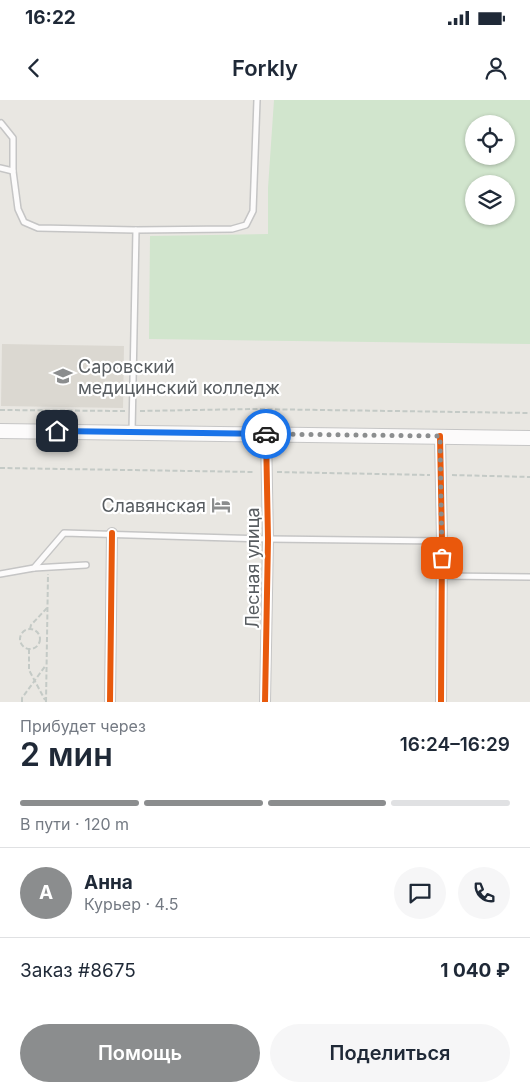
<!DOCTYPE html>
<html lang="ru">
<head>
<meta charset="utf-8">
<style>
  :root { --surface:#fff; --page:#f6f6f7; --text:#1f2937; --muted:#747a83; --line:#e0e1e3; --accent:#8b8d8e }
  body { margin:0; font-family:Inter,sans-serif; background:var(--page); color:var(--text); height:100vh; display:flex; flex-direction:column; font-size:19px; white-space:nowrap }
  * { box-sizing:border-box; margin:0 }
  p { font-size:16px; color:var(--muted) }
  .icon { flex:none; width:28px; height:28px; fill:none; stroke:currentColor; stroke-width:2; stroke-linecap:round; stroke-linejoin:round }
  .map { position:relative; height:602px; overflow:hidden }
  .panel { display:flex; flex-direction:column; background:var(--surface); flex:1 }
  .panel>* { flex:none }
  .controls { position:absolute; left:465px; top:15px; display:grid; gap:10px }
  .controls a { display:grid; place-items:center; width:50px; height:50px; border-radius:50%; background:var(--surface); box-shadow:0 1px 4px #0004; font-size:25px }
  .pin { position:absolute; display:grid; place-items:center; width:42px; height:42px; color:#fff; margin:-21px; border-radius:10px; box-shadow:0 2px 8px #0006 }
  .courier { position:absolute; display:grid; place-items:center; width:50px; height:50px; margin:-25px; border:4px solid #1a73e8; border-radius:50%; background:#fff; color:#222; box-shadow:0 1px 6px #0007 }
  .summary em { font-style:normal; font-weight:600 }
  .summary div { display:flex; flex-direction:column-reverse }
  .summary { display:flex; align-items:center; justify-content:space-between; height:85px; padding:0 20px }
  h1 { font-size:32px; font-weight:600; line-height:38px }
  .bar { display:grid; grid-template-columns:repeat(4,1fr); gap:8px 5px; align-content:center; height:60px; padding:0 20px }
  .bar i { height:6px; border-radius:4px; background:var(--line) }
  .bar .on { background:var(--accent) }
  .bar p { grid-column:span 4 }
  .line { display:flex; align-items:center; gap:12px; padding:0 20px; border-top:1px solid var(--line) }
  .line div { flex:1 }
  .round { display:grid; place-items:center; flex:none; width:52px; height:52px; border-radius:26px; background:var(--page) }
  .action { display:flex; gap:10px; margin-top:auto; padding:10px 20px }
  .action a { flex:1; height:58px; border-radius:30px; background:var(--accent); color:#fff; font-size:20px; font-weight:600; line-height:58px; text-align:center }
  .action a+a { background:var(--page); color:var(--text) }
  .status { display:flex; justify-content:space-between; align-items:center; height:35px; padding:0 25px; background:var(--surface); direction:ltr }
  .status svg { height:14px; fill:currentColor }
  header { display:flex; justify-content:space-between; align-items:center; height:65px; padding:0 20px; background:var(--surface); font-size:22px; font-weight:600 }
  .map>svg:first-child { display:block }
</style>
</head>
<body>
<div class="status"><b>16:22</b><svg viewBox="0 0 49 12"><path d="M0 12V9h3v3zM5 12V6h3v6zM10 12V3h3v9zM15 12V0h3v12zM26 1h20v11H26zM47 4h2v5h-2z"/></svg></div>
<header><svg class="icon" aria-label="back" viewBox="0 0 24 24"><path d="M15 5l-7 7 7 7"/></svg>Forkly<svg class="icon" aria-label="person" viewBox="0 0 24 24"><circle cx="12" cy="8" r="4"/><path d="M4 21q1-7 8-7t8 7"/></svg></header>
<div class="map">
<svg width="530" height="602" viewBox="0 0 530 602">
  <rect width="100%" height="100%" fill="#e9e7e2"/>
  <polygon fill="#dbd8d1" points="2,244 124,246 123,308 1,306"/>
  <path fill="#d1e5cd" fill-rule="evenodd" d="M274,0H530V244L149,239L150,136L268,134V88ZM474,24H506V56H474ZM474,84H506V116H474Z"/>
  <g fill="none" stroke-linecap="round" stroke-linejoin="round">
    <g stroke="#c5c5c5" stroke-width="8">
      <g id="service">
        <polyline points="0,24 1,23 13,38 13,71 18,109 24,122 38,128 136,130 232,129 246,125 253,111 257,0"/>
        <polyline points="0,68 13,71"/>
        <polyline points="132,332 136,130"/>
        <polyline points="34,468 86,465"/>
        <polyline points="0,474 34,468 64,433 268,439 442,441"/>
        <polyline points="442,476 530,477"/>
      </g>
    </g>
    <g stroke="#c5c5c5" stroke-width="12">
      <g id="minor">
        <polyline points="440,336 442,441 441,602"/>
        <polyline points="110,602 112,433"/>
        <polyline points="265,602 268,439 266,334"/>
      </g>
    </g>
    <g stroke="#c6c6c6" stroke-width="16">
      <polyline id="secondary" points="0,331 530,338"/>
    </g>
    <g stroke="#c4cac6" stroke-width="2" stroke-dasharray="5 2.5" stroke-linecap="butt">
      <polyline points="0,310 125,311"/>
      <polyline points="140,311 253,309 530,313"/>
      <polyline points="0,368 255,372"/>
      <polyline points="277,372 430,375"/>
      <polyline points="452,375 530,377"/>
      <polyline points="30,529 31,525 47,508"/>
      <circle cx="30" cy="539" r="10"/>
      <polyline points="29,549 29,570 45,600"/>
      <polyline points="22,602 22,598 46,565"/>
      <polyline points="46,602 48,474"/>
    </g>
    <use href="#service" stroke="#fcfbfb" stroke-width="5"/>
    <use href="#minor" stroke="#fcfbfb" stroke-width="10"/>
    <use href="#secondary" stroke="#fcfbfb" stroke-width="14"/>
    <g stroke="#fff" stroke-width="9">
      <g id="cycleway">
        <polyline points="440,336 442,441 441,602"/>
        <polyline points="110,602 112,433"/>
        <polyline points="265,602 268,439 266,334"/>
      </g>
    </g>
    <use href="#cycleway" stroke="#e8590c" stroke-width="6"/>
  </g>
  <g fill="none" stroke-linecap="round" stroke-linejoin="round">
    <polyline stroke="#8b8d8e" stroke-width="5" stroke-dasharray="0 9" points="266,334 440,336 442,458"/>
    <polyline stroke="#1a73e8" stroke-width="6" points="57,331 266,334"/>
  </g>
  <defs>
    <g id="university-bare" transform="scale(1.5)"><path d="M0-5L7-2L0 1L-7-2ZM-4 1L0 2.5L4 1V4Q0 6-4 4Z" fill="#8b8d8e" stroke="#fff" stroke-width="2.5" paint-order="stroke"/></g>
    <g id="hotel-bare" transform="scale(1.5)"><path d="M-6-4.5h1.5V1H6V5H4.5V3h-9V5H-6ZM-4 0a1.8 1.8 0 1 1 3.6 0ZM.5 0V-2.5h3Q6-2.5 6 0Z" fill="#8b8d8e" stroke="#fff" stroke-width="2.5" paint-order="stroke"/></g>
  </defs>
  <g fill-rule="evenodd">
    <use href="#university-bare" x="63" y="276"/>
    <use href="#hotel-bare" x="221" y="405"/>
  </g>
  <g text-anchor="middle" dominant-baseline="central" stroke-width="4.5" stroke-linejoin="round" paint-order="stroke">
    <g font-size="18" fill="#585d61" stroke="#fff" text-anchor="start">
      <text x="78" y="266">Саровский<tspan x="78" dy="21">медицинский колледж</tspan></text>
      <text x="206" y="405" text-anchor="end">Славянская</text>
    </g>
    <g font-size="18" fill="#585d61" stroke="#fff">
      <text transform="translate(252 468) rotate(-90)">Лесная улица</text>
    </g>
  </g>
</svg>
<div class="controls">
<a><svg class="icon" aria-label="locate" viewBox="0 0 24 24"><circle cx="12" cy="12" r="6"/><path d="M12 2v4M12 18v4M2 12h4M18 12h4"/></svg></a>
<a><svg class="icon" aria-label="layers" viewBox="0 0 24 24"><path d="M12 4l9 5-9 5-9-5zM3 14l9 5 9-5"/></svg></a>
</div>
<div class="pin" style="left:442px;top:458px;background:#ea580c"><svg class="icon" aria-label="bag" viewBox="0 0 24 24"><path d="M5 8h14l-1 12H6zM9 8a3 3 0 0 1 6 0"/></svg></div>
<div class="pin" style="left:57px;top:331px;background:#1f2937"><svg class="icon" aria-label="home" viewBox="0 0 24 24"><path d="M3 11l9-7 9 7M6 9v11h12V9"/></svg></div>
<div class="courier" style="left:266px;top:334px"><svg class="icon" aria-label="car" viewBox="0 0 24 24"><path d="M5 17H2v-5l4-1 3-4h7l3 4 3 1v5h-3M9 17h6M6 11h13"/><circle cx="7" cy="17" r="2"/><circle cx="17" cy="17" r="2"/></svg></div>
</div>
<section class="panel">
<div class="summary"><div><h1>2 мин</h1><p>Прибудет через</p></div><em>16:24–16:29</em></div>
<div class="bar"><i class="on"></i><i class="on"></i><i class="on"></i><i></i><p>В пути · 120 m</p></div>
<div class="line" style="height:90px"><b class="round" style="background:var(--accent);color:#fff">А</b><div><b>Анна</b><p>Курьер · 4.5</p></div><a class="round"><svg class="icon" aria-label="chat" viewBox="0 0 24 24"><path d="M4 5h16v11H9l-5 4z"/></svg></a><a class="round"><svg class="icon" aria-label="phone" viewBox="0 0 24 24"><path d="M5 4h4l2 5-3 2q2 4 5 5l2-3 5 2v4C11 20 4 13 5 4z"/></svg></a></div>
<div class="line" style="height:65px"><div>Заказ #8675</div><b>1 040 ₽</b></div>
<div class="action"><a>Помощь</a><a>Поделиться</a></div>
</section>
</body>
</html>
